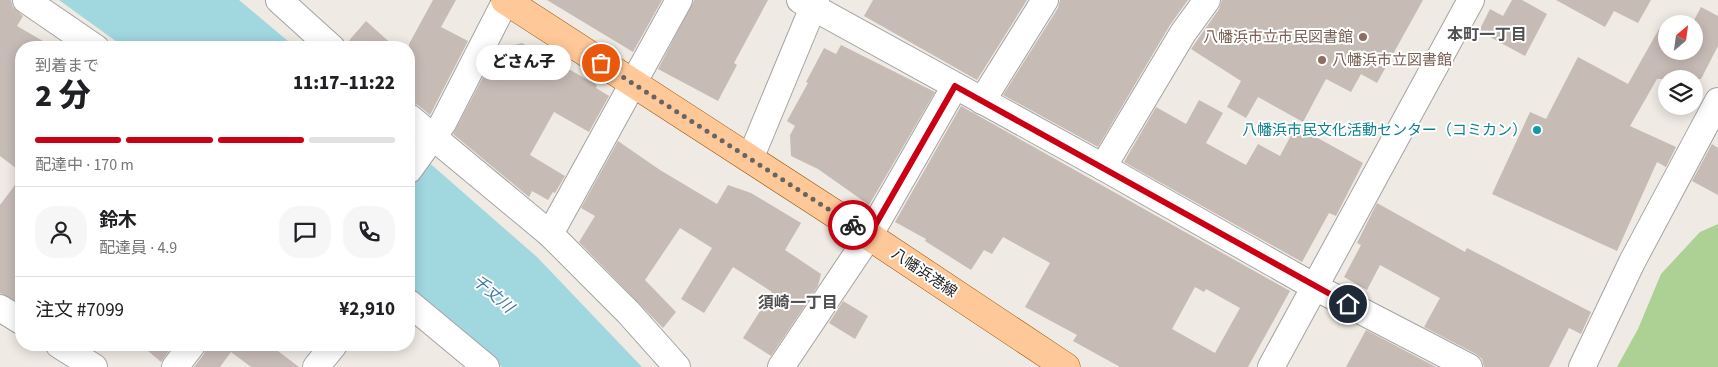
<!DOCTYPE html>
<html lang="ja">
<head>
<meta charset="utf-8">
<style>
  :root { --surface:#fff; --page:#f6f6f6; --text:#202124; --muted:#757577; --line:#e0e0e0; --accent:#cb0014 }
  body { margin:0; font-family:"Source Sans 3","Noto Sans JP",sans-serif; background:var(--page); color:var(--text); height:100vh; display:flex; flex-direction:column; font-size:19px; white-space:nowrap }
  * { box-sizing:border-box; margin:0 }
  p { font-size:16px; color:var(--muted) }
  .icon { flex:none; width:28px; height:28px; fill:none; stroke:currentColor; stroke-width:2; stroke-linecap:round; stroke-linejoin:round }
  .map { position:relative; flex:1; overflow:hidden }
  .sheet { position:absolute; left:15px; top:41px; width:400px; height:310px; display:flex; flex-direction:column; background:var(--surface); border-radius:20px; box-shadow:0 2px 12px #0003 }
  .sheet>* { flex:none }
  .needle { width:32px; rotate:29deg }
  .fabs { position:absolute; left:1658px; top:15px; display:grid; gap:10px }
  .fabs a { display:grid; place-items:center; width:45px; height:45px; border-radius:50%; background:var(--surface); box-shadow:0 2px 12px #0003; font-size:25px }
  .pin { position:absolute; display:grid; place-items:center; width:42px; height:42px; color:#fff; margin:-21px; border:2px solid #fff; border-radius:50%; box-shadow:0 1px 5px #0007 }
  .courier { position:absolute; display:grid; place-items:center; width:50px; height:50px; margin:-25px; border:4px solid #cb0014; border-radius:50%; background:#fff; color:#222; box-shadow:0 1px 6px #0007 }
  .bubble { position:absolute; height:35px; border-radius:18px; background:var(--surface); box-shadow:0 2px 12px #0003; font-size:16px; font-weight:800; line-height:35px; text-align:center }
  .overview em { font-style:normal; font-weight:800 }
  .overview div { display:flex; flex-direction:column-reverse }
  .overview { display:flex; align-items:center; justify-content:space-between; height:85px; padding:0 20px }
  h1 { font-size:32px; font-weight:800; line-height:38px }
  .bar { display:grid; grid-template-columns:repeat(4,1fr); gap:8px 5px; align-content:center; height:60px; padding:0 20px }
  .bar i { height:6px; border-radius:4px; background:var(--line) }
  .bar .selected { background:var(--accent) }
  .bar p { grid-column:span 4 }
  .line { display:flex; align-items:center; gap:12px; padding:0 20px; border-top:1px solid var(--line) }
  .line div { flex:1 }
  .round { display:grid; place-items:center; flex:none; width:52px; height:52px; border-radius:20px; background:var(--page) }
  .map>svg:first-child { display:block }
</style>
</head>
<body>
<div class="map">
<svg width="1718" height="367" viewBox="0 0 1718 367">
  <rect width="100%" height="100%" fill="#efeae3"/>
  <polygon fill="#add095" points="1718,224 1718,367 1617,367 1638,329 1661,274 1700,232"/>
  <g fill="#a1d7df">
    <polygon points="59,0 239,0 295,47 124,47"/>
    <polygon points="409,145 537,257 642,367 502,367 409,290"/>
  </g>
  <g fill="#c7bbb6" fill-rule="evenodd">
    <polygon points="0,0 11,0 13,7 23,16 17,26 55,48 21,48 21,172 0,156"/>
    <polygon points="433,0 456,0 441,27 468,41 430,115 418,105 409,102 409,44"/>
    <polygon points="547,0 662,0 633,52"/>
    <polygon points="694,0 768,0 734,63 737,65 718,101 658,69"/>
    <polygon points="873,0 1027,0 977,80 864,16"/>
    <polygon points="1060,0 1188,0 1170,25 1098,147 1003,95 1058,8"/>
    <polygon points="1222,0 1423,0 1377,83 1361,74 1351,92 1326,79 1303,122 1258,97 1246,118 1227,107 1241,81 1191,49 1219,9"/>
    <polygon points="1512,0 1522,0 1547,14 1525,56 1479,31 1490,9 1503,16"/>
    <polygon points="1556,0 1651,0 1638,23 1614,11 1605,27"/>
    <polygon points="1701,7 1718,16 1718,46 1701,79 1657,79 1630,126 1676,147 1666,167 1657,162 1617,251 1492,194 1530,112 1546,119 1578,57 1628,84 1659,29 1666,33 1666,51 1694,51 1692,24"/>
    <polygon points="366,21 396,48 347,48 346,44"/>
    <polygon points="522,43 597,85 596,88 609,96 589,132 554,112 530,155 565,176 555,193 553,192 548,200 532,191 529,197 453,134 498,49"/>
    <polygon points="841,45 935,92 869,205 818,169 791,156 790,135 795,126 787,121 808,83 806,82 824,48 836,54"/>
    <polygon points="1199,100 1223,113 1206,143 1246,165 1258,144 1280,156 1296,126 1363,163 1336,216 1329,213 1302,262 1124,162 1156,107 1186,124"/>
    <path d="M961,106L1290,291L1248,367H1120L1073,341L1077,335L1025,307L1050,263L1003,237L992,254L984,250L971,270L925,241L926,239L895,222ZM1195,287L1204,292L1206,289L1240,308L1215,353L1172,329Z"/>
    <polygon points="618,141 660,170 717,204 728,185 751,193 801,223 785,250 821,274 818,286 771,356 743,338 772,292 733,267 704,313 681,299 712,248 680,228 645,280 676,312 663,328 579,242 595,216 581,208"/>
    <polygon points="1712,144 1718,148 1718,195 1692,181"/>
    <polygon points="21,177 21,304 0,293 0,205"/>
    <polygon points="1377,203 1465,252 1467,248 1591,312 1581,334 1569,328 1549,367 1484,367 1482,359 1476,354 1424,327 1440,298 1380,265 1367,290 1344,277 1361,245 1357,243"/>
    <polygon points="843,301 868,316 855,339 829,323"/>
    <polygon points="1366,330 1385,340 1436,367 1346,367"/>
    <polygon points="141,345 173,345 161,362"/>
    <polygon points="207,345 270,345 299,367 251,367 231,352 220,367 194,367 204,354"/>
  </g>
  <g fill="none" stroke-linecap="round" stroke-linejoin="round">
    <g stroke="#a4a4a4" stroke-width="28">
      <g id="minor">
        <polyline points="26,0 96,48"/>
        <polyline points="279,0 332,48"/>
        <polyline points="800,0 1103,167 1313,286 1469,367"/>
        <polyline points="982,101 1045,0"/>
        <polyline points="409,117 550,234 628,312 677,367"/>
        <polyline points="750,159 816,0"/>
        <polyline points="1103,167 1183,33 1207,0"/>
        <polyline points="409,170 443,123 506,0"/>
        <polyline points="550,234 679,0"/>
        <polyline points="409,303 486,367"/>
        <polyline points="0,308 21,321"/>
        <polyline points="59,345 94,367"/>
        <polyline points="175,367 192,345"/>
        <polyline points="316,367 334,345"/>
        <polyline points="781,367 869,236 955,86"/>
        <polyline points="1271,367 1471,0"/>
        <polyline points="1582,367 1632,262 1718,101"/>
      </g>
    </g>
    <g stroke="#975600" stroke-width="29">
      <polyline id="primary" points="505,0 869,236 1066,367"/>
    </g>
    <use href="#minor" stroke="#fff" stroke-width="26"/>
    <use href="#primary" stroke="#ffc898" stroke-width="28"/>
  </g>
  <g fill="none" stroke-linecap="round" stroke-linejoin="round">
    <polyline stroke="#666562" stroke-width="5" stroke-dasharray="0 9" points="601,63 853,225"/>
    <polyline stroke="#cb0014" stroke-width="6" points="853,225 869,236 955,86 1348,304"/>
  </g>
  <g fill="#8d6e63" stroke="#fff" stroke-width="2">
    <circle cx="1363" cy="37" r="5"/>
    <circle cx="1322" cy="60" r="5"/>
  </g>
  <circle fill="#0f9aa8" stroke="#fff" stroke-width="2" cx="1537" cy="130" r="5"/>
  <g text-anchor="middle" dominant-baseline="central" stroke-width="4" stroke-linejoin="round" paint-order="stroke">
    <g font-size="15" fill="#785e54" stroke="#fff" text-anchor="end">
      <text x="1353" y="37">八幡浜市立市民図書館</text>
      <text x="1332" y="60" text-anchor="start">八幡浜市立図書館</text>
    </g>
    <g font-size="15" fill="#0d838f" stroke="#fff" text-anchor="end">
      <text x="1527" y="130">八幡浜市民文化活動センター（コミカン）</text>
    </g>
    <g font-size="15" fill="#1d1d1d" stroke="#fff">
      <text transform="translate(924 273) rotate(34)">八幡浜港線</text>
    </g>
    <g font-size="16" font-weight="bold" fill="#505050" stroke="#fff">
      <text x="1487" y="35">本町一丁目</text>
      <text x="798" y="303">須崎一丁目</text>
    </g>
    <g font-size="16" font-style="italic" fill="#407aa1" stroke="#fff">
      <text transform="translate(493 294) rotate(41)">千丈川</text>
    </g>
  </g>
</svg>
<div class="fabs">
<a><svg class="needle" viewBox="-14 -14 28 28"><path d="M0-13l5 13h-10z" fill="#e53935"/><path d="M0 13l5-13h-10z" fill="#757577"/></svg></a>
<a><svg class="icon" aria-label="layers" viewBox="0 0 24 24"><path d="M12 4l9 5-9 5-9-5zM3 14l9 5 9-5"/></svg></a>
</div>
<div class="pin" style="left:601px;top:63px;background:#ea580c"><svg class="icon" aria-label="bag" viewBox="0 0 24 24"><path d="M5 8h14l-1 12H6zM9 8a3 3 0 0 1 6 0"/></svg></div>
<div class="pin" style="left:1348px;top:304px;background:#1f2937"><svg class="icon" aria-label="home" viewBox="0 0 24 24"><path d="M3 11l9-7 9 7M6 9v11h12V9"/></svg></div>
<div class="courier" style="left:853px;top:225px"><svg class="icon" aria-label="bike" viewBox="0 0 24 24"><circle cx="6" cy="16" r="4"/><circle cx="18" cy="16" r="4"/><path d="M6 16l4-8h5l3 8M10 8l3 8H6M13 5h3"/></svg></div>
<div class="bubble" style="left:476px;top:45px;width:95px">どさん子</div>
<section class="sheet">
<div class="overview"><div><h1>2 分</h1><p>到着まで</p></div><em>11:17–11:22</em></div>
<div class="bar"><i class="selected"></i><i class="selected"></i><i class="selected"></i><i></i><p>配達中 · 170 m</p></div>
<div class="line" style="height:90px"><a class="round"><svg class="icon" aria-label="person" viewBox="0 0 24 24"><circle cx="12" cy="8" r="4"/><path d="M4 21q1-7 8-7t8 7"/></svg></a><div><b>鈴木</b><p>配達員 · 4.9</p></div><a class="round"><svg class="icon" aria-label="chat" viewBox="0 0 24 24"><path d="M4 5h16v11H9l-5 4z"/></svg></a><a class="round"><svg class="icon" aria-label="phone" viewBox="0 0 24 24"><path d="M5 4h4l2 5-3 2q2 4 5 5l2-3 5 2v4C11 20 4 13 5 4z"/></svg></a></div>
<div class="line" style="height:65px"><div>注文 #7099</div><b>¥2,910</b></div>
</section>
</div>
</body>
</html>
